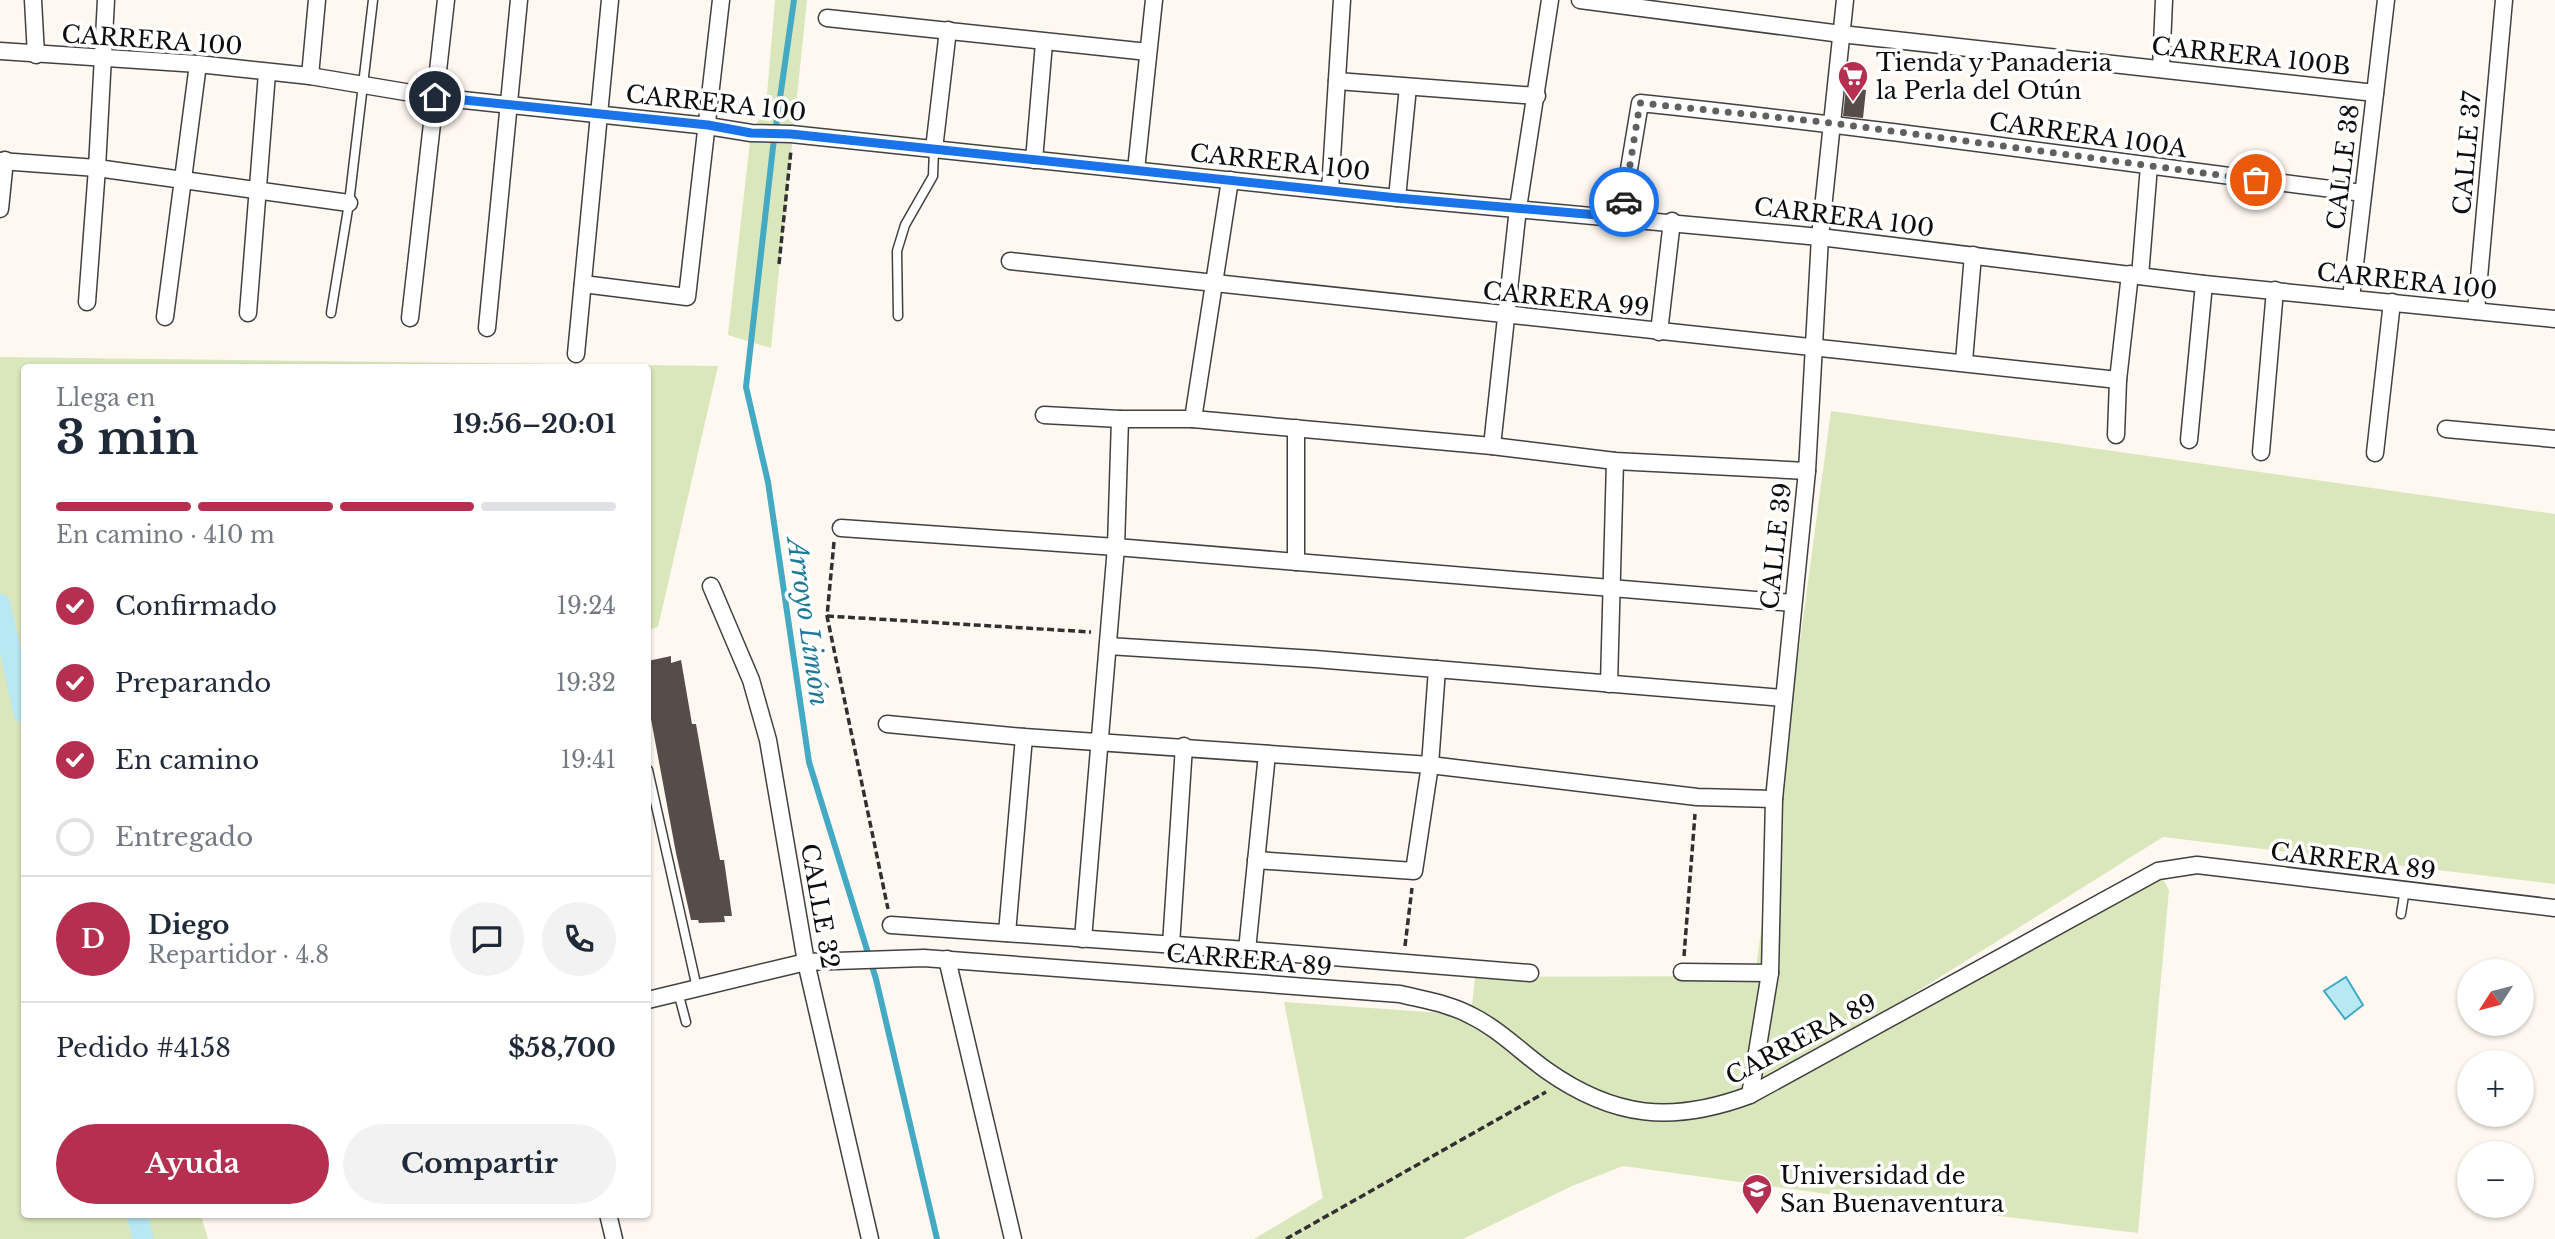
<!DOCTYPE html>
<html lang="es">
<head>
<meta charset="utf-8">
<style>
  :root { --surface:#fff; --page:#f2f2f3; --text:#1f2937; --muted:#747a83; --line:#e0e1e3; --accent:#b52f50 }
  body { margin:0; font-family:"Libre Baskerville",serif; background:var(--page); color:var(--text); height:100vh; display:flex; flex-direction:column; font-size:26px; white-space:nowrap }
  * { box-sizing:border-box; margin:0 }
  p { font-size:23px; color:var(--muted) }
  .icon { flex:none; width:38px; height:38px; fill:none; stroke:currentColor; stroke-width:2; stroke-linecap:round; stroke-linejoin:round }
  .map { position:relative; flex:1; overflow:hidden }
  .drawer { position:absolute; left:21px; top:364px; width:630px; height:854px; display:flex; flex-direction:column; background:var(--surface); border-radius:7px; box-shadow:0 2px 5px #0004 }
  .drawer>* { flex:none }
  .needle { width:46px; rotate:234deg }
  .fabs { position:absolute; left:2457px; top:959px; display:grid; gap:14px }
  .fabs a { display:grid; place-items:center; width:77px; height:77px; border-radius:50%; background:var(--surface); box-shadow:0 2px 5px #0004; font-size:35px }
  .pin { position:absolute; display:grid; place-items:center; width:60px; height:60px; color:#fff; margin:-30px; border:4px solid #fff; border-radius:50%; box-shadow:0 2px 7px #0007 }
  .courier { position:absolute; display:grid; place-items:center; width:70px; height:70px; margin:-35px; border:5px solid #1a73e8; border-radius:50%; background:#fff; color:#222; box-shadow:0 2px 9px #0007 }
  .head em { font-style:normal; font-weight:800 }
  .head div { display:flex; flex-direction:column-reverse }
  .head { display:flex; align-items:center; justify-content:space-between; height:119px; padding:0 35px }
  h1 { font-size:46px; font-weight:800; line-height:52px }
  .bar { display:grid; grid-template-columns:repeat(4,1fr); gap:10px 7px; align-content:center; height:84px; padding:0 35px }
  .bar i { height:9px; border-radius:5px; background:var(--line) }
  .bar .on { background:var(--accent) }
  .bar p { grid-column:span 4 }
  .line { display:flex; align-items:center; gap:18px; padding:0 35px; border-top:2px solid var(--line) }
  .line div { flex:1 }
  .round { display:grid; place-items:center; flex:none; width:74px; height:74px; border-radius:37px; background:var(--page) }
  ol { padding:0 35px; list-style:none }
  li { display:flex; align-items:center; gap:21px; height:77px }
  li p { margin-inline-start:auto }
  li .icon { padding:7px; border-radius:50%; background:var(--accent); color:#fff; stroke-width:4 }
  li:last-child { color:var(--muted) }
  li i { width:38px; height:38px; border:4px solid var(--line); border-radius:50% }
  .button { display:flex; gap:14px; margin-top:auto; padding:14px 35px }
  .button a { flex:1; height:80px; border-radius:42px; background:var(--accent); color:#fff; font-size:28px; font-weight:800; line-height:80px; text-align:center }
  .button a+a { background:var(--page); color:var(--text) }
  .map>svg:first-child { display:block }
</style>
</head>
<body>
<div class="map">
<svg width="2555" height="1239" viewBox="0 0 2555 1239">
  <rect width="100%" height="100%" fill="#fef8f0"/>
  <g fill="#dae6bb">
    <polygon points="775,0 807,0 771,348 728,335 751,133 766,107"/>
    <polygon points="0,357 718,366 658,627 648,630 648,368 24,368 24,1214 201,1215 208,1239 0,1239"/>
    <polygon points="1831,411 2555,514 2555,884 2163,837 1789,1072 2158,871 2169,890 2138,1233 1871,1200 1623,1166 1572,1186 1463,1239 1254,1239 1323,1198 1284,1002 1471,1015 1475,977 1755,976"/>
  </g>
  <polygon fill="#b8e8f2" stroke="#44aac4" stroke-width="2" points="2346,977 2363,1005 2345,1019 2324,991"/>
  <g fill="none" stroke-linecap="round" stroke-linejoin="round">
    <polyline stroke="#44aac4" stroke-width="6" points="794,0 773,147 746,387 768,482 809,762 876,979 937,1239"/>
    <g stroke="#b8e8f2" stroke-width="21">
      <polyline points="0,604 24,713"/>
      <polyline points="137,1214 143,1239"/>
    </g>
  </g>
  <g fill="#564d4b">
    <polygon points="1846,87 1866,90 1863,118 1843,116"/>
    <polygon points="671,656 671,663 681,660 692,724 696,724 720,860 724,860 732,916 724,916 725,922 699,923 698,920 691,920 676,853 648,703 648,661"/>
  </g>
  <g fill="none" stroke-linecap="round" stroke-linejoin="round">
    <g stroke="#414141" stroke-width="11">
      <g id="service">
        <polyline points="331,313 349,203 373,0"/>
        <polyline points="898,316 897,251 905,225 933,176 934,149"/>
        <polyline points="648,770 697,988"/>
        <polyline points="2401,914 2405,889"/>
        <polyline points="678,992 686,1022"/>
      </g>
    </g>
    <g stroke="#414141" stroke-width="19">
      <g id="minor">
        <polyline points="33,0 36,55"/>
        <polyline points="1580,0 1841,34 2375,93"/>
        <polyline points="827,18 1148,52"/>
        <polyline points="0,51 198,64 310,76 435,97 708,126 751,133 791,134 1397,198 1820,237 2204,284 2555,319"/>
        <polyline points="2161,69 2164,0"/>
        <polyline points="310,76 317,0"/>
        <polyline points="1337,81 1537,96"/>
        <polyline points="934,149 948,30"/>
        <polyline points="1034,160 1044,43"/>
        <polyline points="0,161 97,168 349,203"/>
        <polyline points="1136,170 1154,0"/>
        <polyline points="1330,190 1342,0"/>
        <polyline points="1397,198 1408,87"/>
        <polyline points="0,209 5,160"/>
        <path d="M1621,217L1640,103C1882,128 2122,163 2363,193"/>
        <polyline points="1010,261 2118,380"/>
        <polyline points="2140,276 2149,166"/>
        <polyline points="583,284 687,297 721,0"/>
        <polyline points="2351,298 2386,0"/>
        <polyline points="87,302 97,168 106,0"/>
        <polyline points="2476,311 2504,0"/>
        <polyline points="248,313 267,73"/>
        <polyline points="165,317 198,64"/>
        <polyline points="410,318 446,0"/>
        <polyline points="487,328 519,0"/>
        <polyline points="1659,332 1672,221"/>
        <polyline points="576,354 610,0"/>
        <polyline points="1964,361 1973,255"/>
        <polyline points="1044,415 1120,419 1193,419 1492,446 1615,461 1807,471"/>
        <polyline points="1193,419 1230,180"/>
        <polyline points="2446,429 2555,439"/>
        <polyline points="2116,435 2118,380 2130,274"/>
        <polyline points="2189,440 2204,284"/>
        <polyline points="1492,446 1518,208 1550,0"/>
        <polyline points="2261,452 2275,290"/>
        <polyline points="2375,453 2392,302"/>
        <polyline points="841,528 1116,547 1793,603"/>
        <polyline points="1296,562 1296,428"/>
        <polyline points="711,586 751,680 768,740 806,962 870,1239"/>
        <polyline points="1108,646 1315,659 1783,698"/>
        <polyline points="1609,684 1615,461"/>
        <polyline points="887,724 1024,737 1430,765 1697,797 1774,799"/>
        <polyline points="1256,860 1414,871 1430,765 1437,669"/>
        <polyline points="891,925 1247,950 1530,973"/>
        <polyline points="1007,933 1024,737"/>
        <polyline points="1083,939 1116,547 1120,419"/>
        <polyline points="1171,945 1184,746"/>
        <polyline points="1247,950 1267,754"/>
        <polyline points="947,959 1013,1239"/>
        <polyline points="1682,972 1770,973"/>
        <path d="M648,1000L806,962L924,958L1400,994C1424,1000 1451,1004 1472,1016C1500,1030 1521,1052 1546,1070C1614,1118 1672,1124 1750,1095L2158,871L2197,865L2555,908"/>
        <polyline points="1750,1095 1770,973 1774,799 1807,471 1820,237 1845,0"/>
        <polyline points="608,1214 614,1239"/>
      </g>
    </g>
    <g stroke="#303030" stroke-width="3.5" stroke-dasharray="7 3.5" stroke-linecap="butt">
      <polyline points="779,264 791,150"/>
      <polyline points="834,542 827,616 888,909"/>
      <polyline points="827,616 1091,632"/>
      <polyline points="1405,946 1412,888"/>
      <polyline points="1684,956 1695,814"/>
      <polyline points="1286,1239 1546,1092"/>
    </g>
    <use href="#service" stroke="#fff" stroke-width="8"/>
    <use href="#minor" stroke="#fff" stroke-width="16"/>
  </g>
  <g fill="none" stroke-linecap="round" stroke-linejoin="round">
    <polyline stroke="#62605d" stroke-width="7" stroke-dasharray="0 12.6" points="1624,202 1640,103 1832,123 2256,180"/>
    <polyline stroke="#1a73e8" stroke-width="9" points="435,97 708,125 751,133 791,134 1397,198 1621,217 1624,202"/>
  </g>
  <defs>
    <g id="supermarket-pin" transform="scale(1.575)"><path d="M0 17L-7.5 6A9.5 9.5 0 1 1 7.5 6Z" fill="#b52f50" stroke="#fff"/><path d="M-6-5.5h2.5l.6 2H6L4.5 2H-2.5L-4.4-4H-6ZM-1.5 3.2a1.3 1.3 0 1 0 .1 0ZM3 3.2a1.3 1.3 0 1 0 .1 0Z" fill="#fff"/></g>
    <g id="university-pin" transform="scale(1.575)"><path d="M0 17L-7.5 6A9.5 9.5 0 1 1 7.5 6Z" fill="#b52f50" stroke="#fff"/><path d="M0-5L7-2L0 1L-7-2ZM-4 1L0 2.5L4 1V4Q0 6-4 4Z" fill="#fff"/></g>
  </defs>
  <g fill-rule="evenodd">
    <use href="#supermarket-pin" x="1853" y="76"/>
    <use href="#university-pin" x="1757" y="1189"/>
  </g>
  <g text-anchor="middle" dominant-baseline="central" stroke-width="7" stroke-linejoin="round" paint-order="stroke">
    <g font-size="24" fill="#0e0e0e" stroke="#fff">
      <text transform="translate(152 40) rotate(4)">CARRERA 100</text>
      <text transform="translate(2251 56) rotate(6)">CARRERA 100B</text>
      <text transform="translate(716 103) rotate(6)">CARRERA 100</text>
      <text transform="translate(2088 135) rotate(8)">CARRERA 100A</text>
      <text transform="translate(2467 153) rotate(-85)">CALLE 37</text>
      <text transform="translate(1280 162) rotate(6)">CARRERA 100</text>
      <text transform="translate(2343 167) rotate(-83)">CALLE 38</text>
      <text transform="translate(1844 217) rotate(7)">CARRERA 100</text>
      <text transform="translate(2407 281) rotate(6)">CARRERA 100</text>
      <text transform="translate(1566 299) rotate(6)">CARRERA 99</text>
      <text transform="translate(1776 546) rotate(-84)">CALLE 39</text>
      <text transform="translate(2353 861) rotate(7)">CARRERA 89</text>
      <text transform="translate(820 906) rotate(80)">CALLE 32</text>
      <text transform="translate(1249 960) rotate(5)">CARRERA 89</text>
      <text transform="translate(1801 1039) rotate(-28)">CARRERA 89</text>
    </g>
    <g font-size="24" fill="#0e0e0e" stroke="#fff" text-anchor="start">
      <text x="1876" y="62">Tienda y Panaderia<tspan x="1876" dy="28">la Perla del Otún</tspan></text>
      <text x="1780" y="1175">Universidad de<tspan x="1780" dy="28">San Buenaventura</tspan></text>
    </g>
    <g font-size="26" font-style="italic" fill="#1f7a97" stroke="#fff">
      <text transform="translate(808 622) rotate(82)">Arroyo Limón</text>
    </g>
  </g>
</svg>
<div class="fabs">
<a><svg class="needle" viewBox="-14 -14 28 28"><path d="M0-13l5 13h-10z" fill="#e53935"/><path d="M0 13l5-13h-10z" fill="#747a83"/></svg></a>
<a>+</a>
<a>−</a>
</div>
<div class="pin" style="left:2256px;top:180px;background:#ea580c"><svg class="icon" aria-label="bag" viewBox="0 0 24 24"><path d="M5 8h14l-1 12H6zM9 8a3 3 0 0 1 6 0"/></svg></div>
<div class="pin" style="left:435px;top:97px;background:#1f2937"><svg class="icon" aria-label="home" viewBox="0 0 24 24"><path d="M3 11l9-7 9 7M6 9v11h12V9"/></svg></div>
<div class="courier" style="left:1624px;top:202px"><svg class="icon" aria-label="car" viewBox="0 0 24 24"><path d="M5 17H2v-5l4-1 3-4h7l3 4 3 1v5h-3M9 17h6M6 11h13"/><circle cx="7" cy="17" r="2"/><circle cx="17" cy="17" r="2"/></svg></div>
<section class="drawer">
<div class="head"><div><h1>3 min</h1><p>Llega en</p></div><em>19:56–20:01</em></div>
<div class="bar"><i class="on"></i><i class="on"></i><i class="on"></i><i></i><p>En camino · 410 m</p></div>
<ol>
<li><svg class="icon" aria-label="check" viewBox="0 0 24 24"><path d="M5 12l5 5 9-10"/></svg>Confirmado<p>19:24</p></li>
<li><svg class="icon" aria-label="check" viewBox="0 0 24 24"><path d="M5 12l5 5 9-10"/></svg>Preparando<p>19:32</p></li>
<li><svg class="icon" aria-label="check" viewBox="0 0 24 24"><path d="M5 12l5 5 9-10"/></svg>En camino<p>19:41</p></li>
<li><i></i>Entregado</li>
</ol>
<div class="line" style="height:126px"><b class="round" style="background:var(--accent);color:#fff">D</b><div><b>Diego</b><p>Repartidor · 4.8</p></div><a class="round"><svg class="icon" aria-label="chat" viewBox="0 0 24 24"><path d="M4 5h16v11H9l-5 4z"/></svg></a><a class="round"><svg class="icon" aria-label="phone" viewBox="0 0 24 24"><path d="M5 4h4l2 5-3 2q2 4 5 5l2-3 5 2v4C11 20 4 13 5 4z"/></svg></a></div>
<div class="line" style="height:91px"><div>Pedido #4158</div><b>$58,700</b></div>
<div class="button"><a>Ayuda</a><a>Compartir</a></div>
</section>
</div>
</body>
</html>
